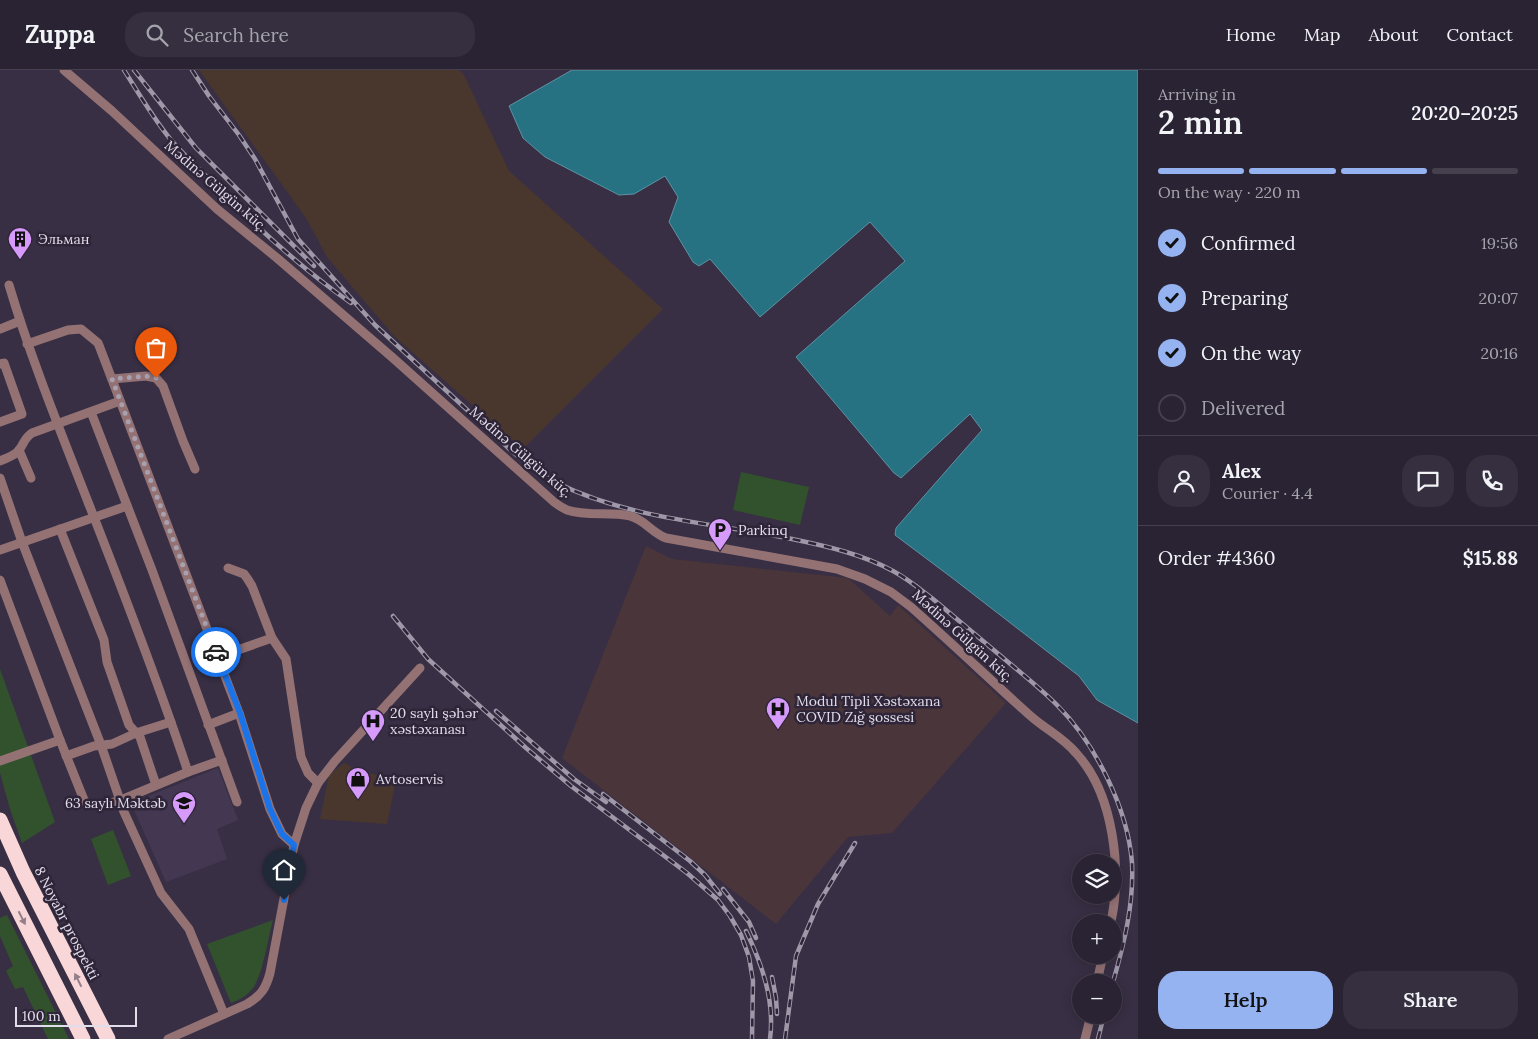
<!DOCTYPE html>
<html lang="en">
<head>
<meta charset="utf-8">
<style>
  :root { --surface:#2a2333; --page:#362f3f; --text:#f1f3f6; --muted:#a5a4ac; --line:#46404e; --accent:#95b2f1 }
  body { margin:0; font-family:Lora,serif; background:var(--page); color:var(--text); height:100vh; display:flex; flex-direction:column; font-size:19px; white-space:nowrap }
  * { box-sizing:border-box; margin:0 }
  p { font-size:16px; color:var(--muted) }
  .icon { flex:none; width:28px; height:28px; fill:none; stroke:currentColor; stroke-width:2; stroke-linecap:round; stroke-linejoin:round }
  .map { position:relative; flex:1; overflow:hidden }
  .side { display:flex; flex-direction:column; background:var(--surface); width:400px }
  .side>* { flex:none }
  .fabs { position:absolute; left:1072px; top:784px; display:grid; gap:10px }
  .fabs a { display:grid; place-items:center; width:50px; height:50px; border-radius:50%; background:var(--surface); box-shadow:0 2px 12px #0003,0 0 0 1px var(--line); font-size:25px }
  .scale { position:absolute; left:15px; bottom:12px; width:122px; box-sizing:border-box; padding-left:5px; border:2px solid #e2ddea; border-top:0; font-size:14px; line-height:18px; white-space:nowrap; color:#e2ddea; -webkit-text-stroke:4px #2e2539; paint-order:stroke }
  .pin { position:absolute; display:grid; place-items:center; width:42px; height:42px; color:#fff; margin:-51px -21px; border-radius:50% 50% 50% 0; rotate:-45deg; box-shadow:0 0 5px #0007 }
  .pin .icon { rotate:45deg }
  .courier { position:absolute; display:grid; place-items:center; width:50px; height:50px; margin:-25px; border:4px solid #1a73e8; border-radius:50%; background:#fff; color:#222; box-shadow:0 1px 6px #0007 }
  .headline em { font-style:normal; font-weight:600 }
  .headline div { display:flex; flex-direction:column-reverse }
  .headline { display:flex; align-items:center; justify-content:space-between; height:85px; padding:0 20px }
  h1 { font-size:32px; font-weight:600; line-height:38px }
  .bar { display:grid; grid-template-columns:repeat(4,1fr); gap:8px 5px; align-content:center; height:60px; padding:0 20px }
  .bar i { height:6px; border-radius:4px; background:var(--line) }
  .bar .selected { background:var(--accent) }
  .bar p { grid-column:span 4 }
  .line { display:flex; align-items:center; gap:12px; padding:0 20px; border-top:1px solid var(--line) }
  .line div { flex:1 }
  .round { display:grid; place-items:center; flex:none; width:52px; height:52px; border-radius:20px; background:var(--page) }
  ol { padding:0 20px; list-style:none }
  li { display:flex; align-items:center; gap:15px; height:55px }
  li p { margin-inline-start:auto }
  li .icon { padding:5px; border-radius:50%; background:var(--accent); color:#111; stroke-width:4 }
  li:last-child { color:var(--muted) }
  li i { width:28px; height:28px; border:2px solid var(--line); border-radius:50% }
  .action { display:flex; gap:10px; margin-top:auto; padding:10px 20px }
  .action a { flex:1; height:58px; border-radius:20px; background:var(--accent); color:#111; font-size:20px; font-weight:600; line-height:58px; text-align:center }
  .action a+a { background:var(--page); color:var(--text) }
  header { display:flex; align-items:center; gap:30px; box-sizing:border-box; height:70px; padding:0 25px; background:var(--surface); border-bottom:1px solid var(--line) }
  header strong { font-size:24px }
  nav { display:flex; gap:28px; margin-inline-start:auto; font-size:18px }
  .search { width:350px; height:45px; background:var(--page); display:flex; align-items:center; gap:12px; box-sizing:border-box; padding:0 18px; border-radius:20px; color:var(--muted); font-size:19px }
  main { display:flex; flex:1; min-height:0 }
  .map>svg:first-child { display:block }
</style>
</head>
<body>
<header>
<strong>Zuppa</strong>
<div class="search"><svg class="icon" aria-label="search" viewBox="0 0 24 24"><circle cx="10" cy="10" r="6"/><path d="M15 15l6 6"/></svg>Search here</div>
<nav><a>Home</a><a>Map</a><a>About</a><a>Contact</a></nav>
</header>
<main>
<div class="map">
<svg width="1138" height="969" viewBox="0 0 1138 969">
  <rect width="100%" height="100%" fill="#382f44"/>
  <polygon fill="#433752" points="218,698 238,750 217,759 227,789 166,812 131,733"/>
  <g fill="#49372e">
    <polygon points="199,0 459,0 464,5 509,101 663,239 534,368 522,379 394,266 327,187 306,148"/>
    <polygon points="344,693 357,700 396,710 387,754 320,749 329,705"/>
  </g>
  <polygon fill="#4a353a" points="646,476 672,489 848,508 890,546 898,535 1006,633 892,763 848,767 776,854 562,688"/>
  <g fill="#32522d">
    <polygon points="741,402 809,417 800,455 733,440"/>
    <polygon points="0,599 55,752 22,773 10,739 0,703"/>
    <polygon points="113,760 131,806 108,815 91,769"/>
    <polygon points="7,845 69,969 48,969 23,917 15,919 6,901 13,896 0,866 0,848"/>
    <path d="M273,850C268,868 263,904 253,918C247,926 239,930 231,933L207,874Z"/>
  </g>
  <polygon fill="#267283" stroke="#5e92a2" points="572,0 1138,0 1138,653 1097,630 1079,606 951,507 895,465 896,458 982,360 970,344 901,408 894,403 796,287 905,191 870,152 760,247 710,189 699,196 693,192 669,152 678,127 665,106 634,124 619,125 545,87 523,68 509,36"/>
  <g fill="none" stroke-linecap="round" stroke-linejoin="round">
    <g stroke="#947274" stroke-width="9">
      <path d="M64,0L112,41L217,139L277,188L393,288L554,432C558,435 563,438 567,440C587,447 610,441 630,446C644,449 652,463 666,468L837,499L865,509L891,522L911,537C946,568 980,600 1015,632C1023,639 1030,646 1038,652C1051,662 1065,670 1076,683C1114,724 1122,800 1111,852"/>
      <path d="M9,215C31,289 60,360 88,432C123,521 158,611 188,702"/>
      <polyline points="0,259 20,251"/>
      <polyline points="27,274 68,260 81,259 98,273 100,278 239,643 270,739 282,764 294,775"/>
      <polyline points="0,294 4,293 22,344 0,352"/>
      <polyline points="112,309 146,306 156,308 163,316 183,371 195,399"/>
      <polyline points="91,342 152,500 237,732"/>
      <polyline points="19,380 31,408"/>
      <path d="M0,391C6,388 15,386 19,380C24,374 24,368 32,363L120,331"/>
      <polyline points="0,408 22,472 101,675 124,742 161,823 189,859 224,944"/>
      <polyline points="60,459 104,570 107,592 129,655 140,667 156,715"/>
      <polyline points="0,480 127,436"/>
      <polyline points="228,498 244,504 247,508 252,516 272,568 286,589 301,687 308,703 318,713"/>
      <polyline points="0,510 60,670 84,730 87,734 99,736 121,730 188,702 222,690"/>
      <polyline points="218,587 272,568"/>
      <polyline points="208,655 239,643"/>
      <polyline points="66,686 94,676 112,674 136,663 171,652"/>
      <polyline points="0,691 60,670"/>
      <polyline points="1097,912 1103,885"/>
      <path d="M168,969L247,934C261,926 266,918 270,903L294,775L306,738L318,713L335,691L420,598"/>
      <polyline points="1085,969 1091,945"/>
    </g>
    <g stroke="#f9d7d8" stroke-width="15">
      <polyline points="0,750 23,802 108,969"/>
      <polyline points="0,804 83,969"/>
    </g>
    <g stroke="#9f98a8" stroke-width="4.5">
      <g id="rail">
        <path d="M124,0C139,24 153,48 171,70C184,85 199,99 213,113C256,157 301,198 351,233"/>
        <polyline points="134,0 196,78 314,196"/>
        <path d="M192,0L209,26L239,65L255,89L298,169L375,255L514,383C527,394 541,405 557,413C630,449 714,453 792,469C826,476 862,484 893,501C908,509 920,519 933,529C958,550 983,571 1008,592C1025,606 1042,620 1057,635C1095,673 1128,739 1132,793C1134,834 1124,874 1113,912"/>
        <polyline points="393,546 428,589 526,678 571,716 687,803 718,830 730,846 741,865 749,887 753,911 752,969"/>
        <polyline points="496,641 574,709 606,732"/>
        <polyline points="603,724 690,791 705,805 720,824"/>
        <polyline points="723,819 749,852 756,868"/>
        <path d="M746,861C762,894 775,931 770,969"/>
        <polyline points="772,907 776,928 777,944"/>
        <polyline points="785,969 796,886 818,834 855,773"/>
        <polyline points="1098,969 1104,945"/>
      </g>
    </g>
    <use href="#rail" stroke="#2e2539" stroke-width="2.5" stroke-dasharray="8" stroke-linecap="butt"/>
  </g>
  <defs><path id="oneway-solid" d="M-6-.8H1V-3.2L6.5 0L1 3.2V.8H-6Z" transform="scale(1.25)"/></defs>
  <g fill="#947e88">
    <use href="#oneway-solid" transform="translate(22 848) rotate(63)"/>
    <use href="#oneway-solid" transform="translate(78 910) rotate(-117)"/>
  </g>
  <g fill="none" stroke-linecap="round" stroke-linejoin="round">
    <polyline stroke="#a6a0b0" stroke-width="5" stroke-dasharray="0 9" points="156,308 146,306 112,309 216,582"/>
    <polyline stroke="#1a73e8" stroke-width="6" points="216,582 240,643 270,739 282,764 294,775 284,830"/>
  </g>
  <defs>
    <g id="building-pin" transform="scale(1.25)"><path d="M0 17L-7.5 6A9.5 9.5 0 1 1 7.5 6Z" fill="#d69bfa" stroke="#2e2539"/><path d="M-4-6H4V6H1V3H-1V6H-4ZM-2.5-4.3h1.7v1.8h-1.7ZM.8-4.3h1.7v1.8H.8ZM-2.5-1h1.7V.8h-1.7ZM.8-1h1.7V.8H.8Z" fill="#111"/></g>
    <g id="parking-pin" transform="scale(1.25)"><path d="M0 17L-7.5 6A9.5 9.5 0 1 1 7.5 6Z" fill="#d69bfa" stroke="#2e2539"/><path d="M-3.5-5.5H1a3.5 3.5 0 0 1 0 7H-1V5.5H-3.5ZM-1-3.4V-.6H.8a1.4 1.4 0 0 0 0-2.8Z" fill="#111"/></g>
    <g id="hospital-pin" transform="scale(1.25)"><path d="M0 17L-7.5 6A9.5 9.5 0 1 1 7.5 6Z" fill="#d69bfa" stroke="#2e2539"/><path d="M-5-5h3v3.5h4V-5h3V5h-3V1.5h-4V5h-3Z" fill="#111"/></g>
    <g id="shop-pin" transform="scale(1.25)"><path d="M0 17L-7.5 6A9.5 9.5 0 1 1 7.5 6Z" fill="#d69bfa" stroke="#2e2539"/><path d="M-5-2.5h2.3a2.7 3.5 0 0 1 5.4 0H5L5.5 6h-11ZM-1.5-2.5h3a1.5 2.3 0 0 0-3 0Z" fill="#111"/></g>
    <g id="school-pin" transform="scale(1.25)"><path d="M0 17L-7.5 6A9.5 9.5 0 1 1 7.5 6Z" fill="#d69bfa" stroke="#2e2539"/><path d="M0-5L7-2L0 1L-7-2ZM-4 1L0 2.5L4 1V4Q0 6-4 4Z" fill="#111"/></g>
  </defs>
  <g fill-rule="evenodd">
    <use href="#building-pin" x="20" y="169"/>
    <use href="#parking-pin" x="720" y="460"/>
    <use href="#hospital-pin" x="778" y="639"/>
    <use href="#hospital-pin" x="373" y="651"/>
    <use href="#shop-pin" x="358" y="709"/>
    <use href="#school-pin" x="184" y="733"/>
  </g>
  <g text-anchor="middle" dominant-baseline="central" stroke-width="5" stroke-linejoin="round" paint-order="stroke">
    <g font-size="14" fill="#e2ddea" stroke="#2e2539">
      <text transform="translate(216 116) rotate(41)">Mədinə Gülgün küç.</text>
      <text transform="translate(521 382) rotate(41)">Mədinə Gülgün küç.</text>
      <text transform="translate(963 566) rotate(42)">Mədinə Gülgün küç.</text>
      <text transform="translate(67 853) rotate(63)">8 Noyabr prospekti</text>
    </g>
    <g font-size="14" fill="#e2ddea" stroke="#2e2539" text-anchor="start">
      <text x="38" y="169">Эльман</text>
      <text x="738" y="460">Parkinq</text>
      <text x="796" y="631">Modul Tipli Xəstəxana<tspan x="796" dy="16">COVID Zığ şossesi</tspan></text>
      <text x="390" y="643">20 saylı şəhər<tspan x="390" dy="16">xəstəxanası</tspan></text>
      <text x="376" y="709">Avtoservis</text>
      <text x="166" y="733" text-anchor="end">63 saylı Məktəb</text>
    </g>
  </g>
</svg>
<div class="fabs">
<a><svg class="icon" aria-label="layers" viewBox="0 0 24 24"><path d="M12 4l9 5-9 5-9-5zM3 14l9 5 9-5"/></svg></a>
<a>+</a>
<a>−</a>
</div>
<div class="scale">100 m</div>
<div class="pin" style="left:156px;top:308px;background:#ea580c"><svg class="icon" aria-label="bag" viewBox="0 0 24 24"><path d="M5 8h14l-1 12H6zM9 8a3 3 0 0 1 6 0"/></svg></div>
<div class="pin" style="left:284px;top:830px;background:#1f2937"><svg class="icon" aria-label="home" viewBox="0 0 24 24"><path d="M3 11l9-7 9 7M6 9v11h12V9"/></svg></div>
<div class="courier" style="left:216px;top:582px"><svg class="icon" aria-label="car" viewBox="0 0 24 24"><path d="M5 17H2v-5l4-1 3-4h7l3 4 3 1v5h-3M9 17h6M6 11h13"/><circle cx="7" cy="17" r="2"/><circle cx="17" cy="17" r="2"/></svg></div>
</div>
<section class="side">
<div class="headline"><div><h1>2 min</h1><p>Arriving in</p></div><em>20:20–20:25</em></div>
<div class="bar"><i class="selected"></i><i class="selected"></i><i class="selected"></i><i></i><p>On the way · 220 m</p></div>
<ol>
<li><svg class="icon" aria-label="check" viewBox="0 0 24 24"><path d="M5 12l5 5 9-10"/></svg>Confirmed<p>19:56</p></li>
<li><svg class="icon" aria-label="check" viewBox="0 0 24 24"><path d="M5 12l5 5 9-10"/></svg>Preparing<p>20:07</p></li>
<li><svg class="icon" aria-label="check" viewBox="0 0 24 24"><path d="M5 12l5 5 9-10"/></svg>On the way<p>20:16</p></li>
<li><i></i>Delivered</li>
</ol>
<div class="line" style="height:90px"><a class="round"><svg class="icon" aria-label="person" viewBox="0 0 24 24"><circle cx="12" cy="8" r="4"/><path d="M4 21q1-7 8-7t8 7"/></svg></a><div><b>Alex</b><p>Courier · 4.4</p></div><a class="round"><svg class="icon" aria-label="chat" viewBox="0 0 24 24"><path d="M4 5h16v11H9l-5 4z"/></svg></a><a class="round"><svg class="icon" aria-label="phone" viewBox="0 0 24 24"><path d="M5 4h4l2 5-3 2q2 4 5 5l2-3 5 2v4C11 20 4 13 5 4z"/></svg></a></div>
<div class="line" style="height:65px"><div>Order #4360</div><b>$15.88</b></div>
<div class="action"><a>Help</a><a>Share</a></div>
</section>
</main>
</body>
</html>
